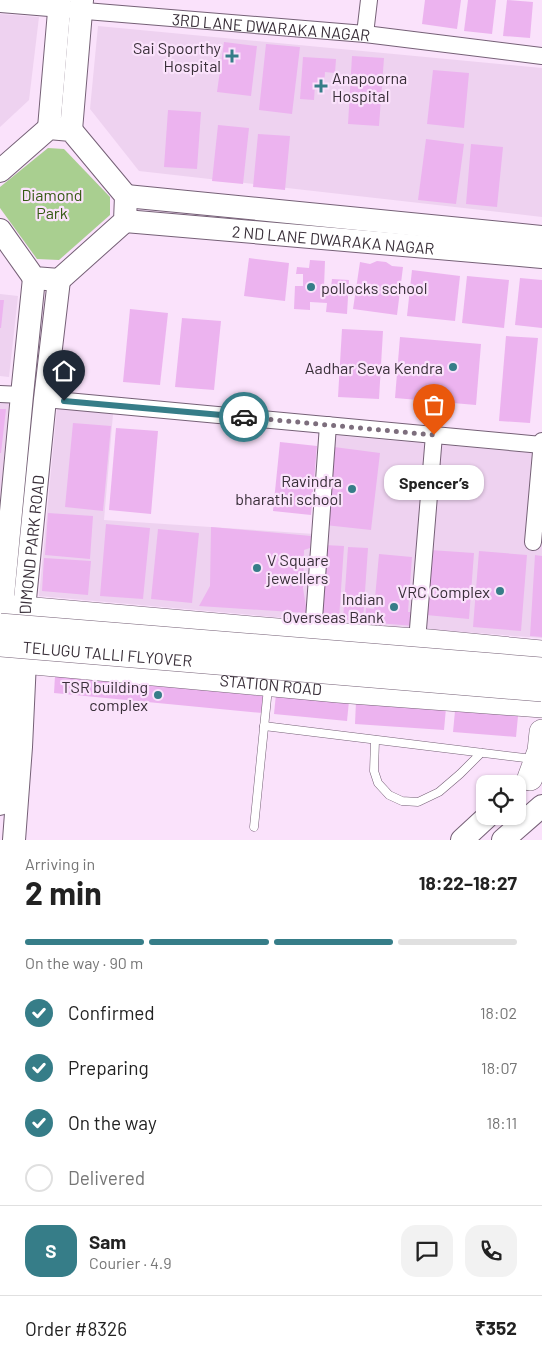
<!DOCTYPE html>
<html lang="en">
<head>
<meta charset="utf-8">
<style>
  :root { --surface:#fff; --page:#f2f2f2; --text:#222; --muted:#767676; --line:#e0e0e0; --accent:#367d88 }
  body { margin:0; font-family:Barlow,sans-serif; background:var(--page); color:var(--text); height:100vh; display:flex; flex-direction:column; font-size:19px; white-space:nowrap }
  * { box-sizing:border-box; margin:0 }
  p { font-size:16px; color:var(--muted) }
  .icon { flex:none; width:28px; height:28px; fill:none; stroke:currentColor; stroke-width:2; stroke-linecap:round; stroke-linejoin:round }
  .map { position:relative; height:840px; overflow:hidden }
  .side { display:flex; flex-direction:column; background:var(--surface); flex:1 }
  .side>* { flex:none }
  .controls { position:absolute; left:476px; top:775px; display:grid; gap:10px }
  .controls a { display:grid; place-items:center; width:50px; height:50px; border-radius:10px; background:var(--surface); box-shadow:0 1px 4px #0004; font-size:25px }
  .pin { position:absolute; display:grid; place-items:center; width:42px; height:42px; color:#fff; margin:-51px -21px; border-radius:50% 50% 50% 0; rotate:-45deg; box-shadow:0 0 5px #0007 }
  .pin .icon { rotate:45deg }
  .courier { position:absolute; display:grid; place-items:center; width:50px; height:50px; margin:-25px; border:4px solid #367d88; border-radius:50%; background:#fff; color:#222; box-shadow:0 1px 6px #0007 }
  .bubble { position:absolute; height:35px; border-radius:15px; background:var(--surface); box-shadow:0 1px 4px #0004; font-size:16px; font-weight:700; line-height:35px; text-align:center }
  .head em { font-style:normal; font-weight:700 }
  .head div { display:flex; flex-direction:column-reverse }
  .head { display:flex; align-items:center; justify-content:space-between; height:85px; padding:0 25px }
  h1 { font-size:32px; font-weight:700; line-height:38px }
  .bar { display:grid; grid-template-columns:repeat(4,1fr); gap:8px 5px; align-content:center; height:60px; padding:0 25px }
  .bar i { height:6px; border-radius:4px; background:var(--line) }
  .bar .on { background:var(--accent) }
  .bar p { grid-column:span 4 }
  .line { display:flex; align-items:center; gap:12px; padding:0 25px; border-top:1px solid var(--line) }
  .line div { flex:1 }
  .round { display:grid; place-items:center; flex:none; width:52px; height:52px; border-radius:15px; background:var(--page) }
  ol { padding:0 25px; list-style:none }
  li { display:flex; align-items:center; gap:15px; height:55px }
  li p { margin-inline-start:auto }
  li .icon { padding:5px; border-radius:50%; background:var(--accent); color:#fff; stroke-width:4 }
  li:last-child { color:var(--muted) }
  li i { width:28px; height:28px; border:2px solid var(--line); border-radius:50% }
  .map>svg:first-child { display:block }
</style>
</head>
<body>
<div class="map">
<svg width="542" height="840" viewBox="0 0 542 840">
  <rect width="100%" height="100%" fill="#fae2fb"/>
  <g fill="#eed2f0">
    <polygon points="0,14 39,17 29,100 0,127"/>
    <polygon points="98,26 542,68 542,217 139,171 90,109"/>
    <polygon points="0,294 18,296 9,377 0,376"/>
    <polygon points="0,402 9,403 0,502"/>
    <polygon points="57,408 113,414 104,520 315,534 308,620 39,596"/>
    <polygon points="331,435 542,454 542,638 317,621"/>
  </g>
  <polygon fill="#a9cf90" points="48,148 64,149 110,197 110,215 59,260 37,259 0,208 0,187"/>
  <g fill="#ecb3ef">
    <polygon points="425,0 461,0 457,29 422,24"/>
    <polygon points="468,0 496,0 492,34 464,31"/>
    <polygon points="507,0 533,2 530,38 503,36"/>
    <polygon points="224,42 257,46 251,96 217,92"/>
    <polygon points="266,44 300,47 292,114 259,110"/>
    <polygon points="352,56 384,58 379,126 348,124"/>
    <polygon points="303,57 336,59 335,73 325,72 324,86 315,85 314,100 300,99"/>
    <polygon points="433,70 469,73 464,128 427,124"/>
    <polygon points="168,110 201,112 197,169 164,167"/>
    <polygon points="218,125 249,128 243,184 212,181"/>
    <polygon points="258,134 290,136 285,190 253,187"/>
    <polygon points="426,139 464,144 456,204 418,200"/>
    <polygon points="471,144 503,147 497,207 466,204"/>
    <polygon points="249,258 289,263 285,301 244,296"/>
    <polygon points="310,260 325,261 324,287 331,287 332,279 349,280 347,314 326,312 327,303 310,302 310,310 294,309 295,286 303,286 303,274 296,274 297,267 309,268"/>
    <polygon points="377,261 386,262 392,266 403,267 397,315 353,309 360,262 370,264"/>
    <polygon points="412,270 460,276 455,321 407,316"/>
    <polygon points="467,276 509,280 504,328 462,323"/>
    <polygon points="520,278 542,280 542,328 515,325"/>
    <polygon points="0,300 4,300 1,328 0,328"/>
    <polygon points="130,309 168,313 160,385 123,382"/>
    <polygon points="182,318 221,321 214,390 175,387"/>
    <polygon points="342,329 383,331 379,399 338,397"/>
    <polygon points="506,336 538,338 530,423 499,421"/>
    <polygon points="400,337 481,344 476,405 395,398"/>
    <polygon points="0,409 6,409 1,453 0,453"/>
    <polygon points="73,423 111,426 103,511 65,507"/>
    <polygon points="116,428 158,431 151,514 109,510"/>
    <polygon points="280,442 317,446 311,515 273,511"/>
    <polygon points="334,447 380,453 371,530 325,525"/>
    <polygon points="48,513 93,516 90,559 45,555"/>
    <polygon points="106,524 150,528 143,599 100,596"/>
    <polygon points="211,527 311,536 310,548 304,550 303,588 307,613 199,606 210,586"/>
    <polygon points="158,529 199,533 192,603 151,599"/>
    <polygon points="324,545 344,546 339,619 319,618"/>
    <polygon points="348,547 368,548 363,621 343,620"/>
    <polygon points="430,550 474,553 469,619 426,615"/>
    <polygon points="479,551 527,555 521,631 473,627"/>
    <polygon points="379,554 412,557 408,612 415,612 414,626 365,622 366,608 374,609"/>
    <polygon points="535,555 542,556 542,637 530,636"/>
    <polygon points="44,558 91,561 88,595 42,591"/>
    <polygon points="55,676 263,696 262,713 54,693"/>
    <polygon points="276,694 349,701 347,721 274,714"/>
    <polygon points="356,701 446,708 444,730 355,724"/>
    <polygon points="455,711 518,716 516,737 453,732"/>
  </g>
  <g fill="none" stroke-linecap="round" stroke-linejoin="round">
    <g stroke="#756076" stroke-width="9">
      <g id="lane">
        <polyline points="264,726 533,759"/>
        <polyline points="375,740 374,771 378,783 389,795 402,801 418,802 439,792 460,774 481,753"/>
        <polyline points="254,827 268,688"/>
      </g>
    </g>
    <g stroke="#756076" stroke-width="18">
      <g id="street">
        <path id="s1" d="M0,4L365,34L542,56"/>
        <polyline points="365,34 369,0"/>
        <polyline points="0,394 22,395"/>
        <polyline points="45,399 542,445"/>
        <polyline points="533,542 542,441"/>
        <polyline points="313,633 328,425"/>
        <polyline points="417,641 434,435"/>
      </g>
    </g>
    <g stroke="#756076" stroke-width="24">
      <g id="secondary">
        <polyline points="49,128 60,0"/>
        <polyline points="71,130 82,0"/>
        <polyline points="0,171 49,128 71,130 126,196 125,221 59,280 34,278 0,230"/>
        <polyline points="126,196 542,237"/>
        <path id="s2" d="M125,221L542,257"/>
        <polyline points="0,804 6,709 7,660 2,607 22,395 34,278"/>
        <path id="s3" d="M14,840L21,747L25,661L24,609L45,399L59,280"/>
        <polyline points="462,840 488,816"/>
        <polyline points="503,840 542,806"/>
      </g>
    </g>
    <g stroke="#756076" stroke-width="26">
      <g id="primary">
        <polyline points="0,607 277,631 429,642 542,653"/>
        <path id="s4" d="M0,659L338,690L542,705"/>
        <polyline points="530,778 540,751 542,732"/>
      </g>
    </g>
    <use href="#lane" stroke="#fff" stroke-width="8"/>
    <use href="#street" stroke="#fff" stroke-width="16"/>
    <use href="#secondary" stroke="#fff" stroke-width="22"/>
    <use href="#primary" stroke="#fff" stroke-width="25"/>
    <g stroke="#756076" stroke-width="26" stroke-linecap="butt">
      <g id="primary-bridge">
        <polyline points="0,626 542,670"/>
        <path id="s5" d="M0,644L542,689"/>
      </g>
    </g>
    <use href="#primary-bridge" stroke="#fff" stroke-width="25"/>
  </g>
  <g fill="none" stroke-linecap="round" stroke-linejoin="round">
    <polyline stroke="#7d6e7d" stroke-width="5" stroke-dasharray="0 9" points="244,417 434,435"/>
    <polyline stroke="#367d88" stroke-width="6" points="64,401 244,417"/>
  </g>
  <g fill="#367d88" stroke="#fae2fb" stroke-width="2">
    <path d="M229.5 48.5h5v5h5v5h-5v5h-5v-5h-5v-5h5z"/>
    <path d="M318.5 78.5h5v5h5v5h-5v5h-5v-5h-5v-5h5z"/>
    <circle cx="311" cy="287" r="5"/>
    <circle cx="453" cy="367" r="5"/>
    <circle cx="352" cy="489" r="5"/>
    <circle cx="257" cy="568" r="5"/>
    <circle cx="500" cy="591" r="5"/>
    <circle cx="394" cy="607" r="5"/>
    <circle cx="158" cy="695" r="5"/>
  </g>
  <g text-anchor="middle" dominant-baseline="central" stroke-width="4.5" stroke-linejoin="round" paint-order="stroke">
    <g font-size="16" fill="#392f39" stroke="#fae2fb">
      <text stroke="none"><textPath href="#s1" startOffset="272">3RD LANE DWARAKA NAGAR</textPath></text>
      <text stroke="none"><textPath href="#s2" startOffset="209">2 ND LANE DWARAKA NAGAR</textPath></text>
      <text stroke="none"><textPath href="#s3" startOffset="296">DIMOND PARK ROAD</textPath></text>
      <text stroke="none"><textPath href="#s5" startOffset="108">TELUGU TALLI FLYOVER</textPath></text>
      <text stroke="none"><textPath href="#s4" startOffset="272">STATION ROAD</textPath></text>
    </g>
    <g font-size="16" fill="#392f39" stroke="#fae2fb" text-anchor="end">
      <text x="221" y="47">Sai Spoorthy<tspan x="221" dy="18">Hospital</tspan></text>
      <text x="332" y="77" text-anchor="start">Anapoorna<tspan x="332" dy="18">Hospital</tspan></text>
      <text x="321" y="287" text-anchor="start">pollocks school</text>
      <text x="443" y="367">Aadhar Seva Kendra</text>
      <text x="342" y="480">Ravindra<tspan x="342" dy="18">bharathi school</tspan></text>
      <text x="267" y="559" text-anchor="start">V Square<tspan x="267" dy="18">jewellers</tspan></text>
      <text x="490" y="591">VRC Complex</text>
      <text x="384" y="598">Indian<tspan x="384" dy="18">Overseas Bank</tspan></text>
      <text x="148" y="686">TSR building<tspan x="148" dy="18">complex</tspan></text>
    </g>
    <g font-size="16" fill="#355a13" stroke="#fae2fb">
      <text x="52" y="194">Diamond<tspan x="52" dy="18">Park</tspan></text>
    </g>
  </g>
</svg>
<div class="controls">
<a><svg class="icon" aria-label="locate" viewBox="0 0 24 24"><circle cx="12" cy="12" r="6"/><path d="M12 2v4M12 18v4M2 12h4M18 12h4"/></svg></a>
</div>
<div class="pin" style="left:434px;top:435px;background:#ea580c"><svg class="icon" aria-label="bag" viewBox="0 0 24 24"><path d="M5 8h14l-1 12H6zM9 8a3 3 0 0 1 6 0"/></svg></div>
<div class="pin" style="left:64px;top:401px;background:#1f2937"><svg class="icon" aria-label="home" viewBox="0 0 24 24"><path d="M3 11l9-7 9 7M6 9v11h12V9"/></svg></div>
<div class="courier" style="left:244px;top:417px"><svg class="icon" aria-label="car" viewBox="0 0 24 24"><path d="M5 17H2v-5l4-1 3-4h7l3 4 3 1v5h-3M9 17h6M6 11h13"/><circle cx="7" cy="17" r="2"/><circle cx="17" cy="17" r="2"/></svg></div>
<div class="bubble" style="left:384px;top:465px;width:100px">Spencer’s</div>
</div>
<section class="side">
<div class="head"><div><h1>2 min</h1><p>Arriving in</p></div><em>18:22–18:27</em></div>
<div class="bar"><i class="on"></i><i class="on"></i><i class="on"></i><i></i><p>On the way · 90 m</p></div>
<ol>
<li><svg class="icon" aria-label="check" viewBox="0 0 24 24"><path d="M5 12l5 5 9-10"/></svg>Confirmed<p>18:02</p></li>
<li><svg class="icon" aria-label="check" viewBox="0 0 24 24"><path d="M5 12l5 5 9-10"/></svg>Preparing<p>18:07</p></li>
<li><svg class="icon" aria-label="check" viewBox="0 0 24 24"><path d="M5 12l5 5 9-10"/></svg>On the way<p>18:11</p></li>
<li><i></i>Delivered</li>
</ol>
<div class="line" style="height:90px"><b class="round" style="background:var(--accent);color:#fff">S</b><div><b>Sam</b><p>Courier · 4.9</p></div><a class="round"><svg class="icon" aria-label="chat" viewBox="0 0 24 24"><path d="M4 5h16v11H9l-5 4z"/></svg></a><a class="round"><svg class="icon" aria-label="phone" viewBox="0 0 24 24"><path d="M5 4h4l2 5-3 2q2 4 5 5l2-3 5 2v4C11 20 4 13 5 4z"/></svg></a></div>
<div class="line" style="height:65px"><div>Order #8326</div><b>₹352</b></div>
</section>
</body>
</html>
